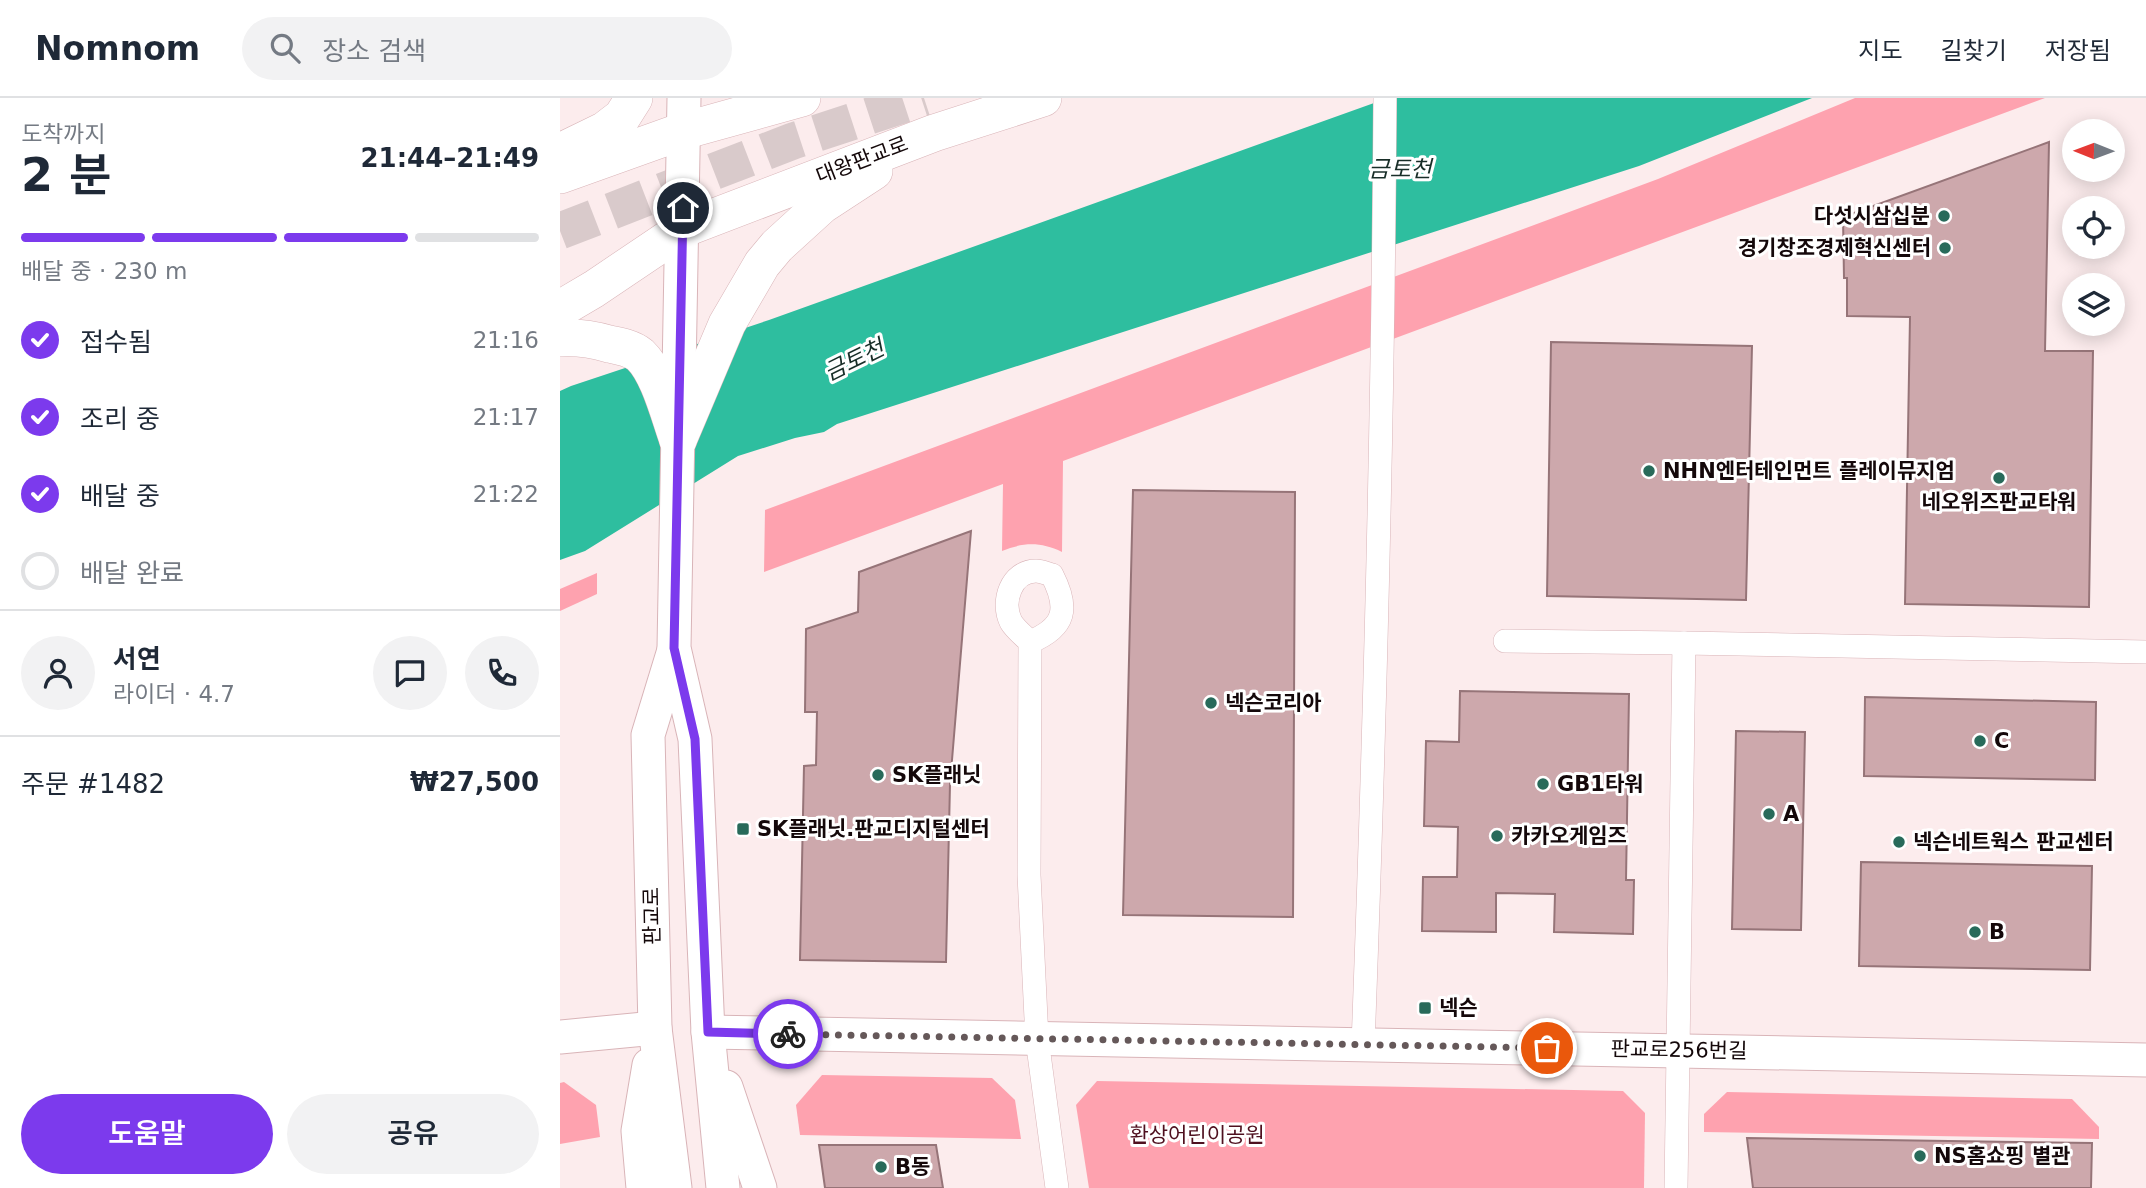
<!DOCTYPE html>
<html lang="ko">
<head>
<meta charset="utf-8">
<style>
  :root { --surface:#fff; --page:#f2f2f3; --text:#1f2937; --muted:#747a83; --line:#e0e1e3; --accent:#7c3aed }
  body { margin:0; font-family:"DejaVu Sans","Noto Sans KR",sans-serif; background:var(--page); color:var(--text); height:100vh; display:flex; flex-direction:column; font-size:26px; white-space:nowrap }
  * { box-sizing:border-box; margin:0 }
  p { font-size:23px; color:var(--muted) }
  .icon { flex:none; width:38px; height:38px; fill:none; stroke:currentColor; stroke-width:2; stroke-linecap:round; stroke-linejoin:round }
  .map { position:relative; flex:1; overflow:hidden }
  .sheet { display:flex; flex-direction:column; background:var(--surface); width:560px }
  .sheet>* { flex:none }
  .needle { width:46px; rotate:271deg }
  .controls { position:absolute; left:1502px; top:21px; display:grid; gap:14px }
  .controls a { display:grid; place-items:center; width:63px; height:63px; border-radius:50%; background:var(--surface); box-shadow:0 4px 18px #0003; font-size:35px }
  .pin { position:absolute; display:grid; place-items:center; width:60px; height:60px; color:#fff; margin:-30px; border:4px solid #fff; border-radius:50%; box-shadow:0 2px 7px #0007 }
  .courier { position:absolute; display:grid; place-items:center; width:70px; height:70px; margin:-35px; border:5px solid #7c3aed; border-radius:50%; background:#fff; color:#222; box-shadow:0 2px 9px #0007 }
  .headline em { font-style:normal; font-weight:600 }
  .headline div { display:flex; flex-direction:column-reverse }
  .headline { display:flex; align-items:center; justify-content:space-between; height:119px; padding:0 21px }
  h1 { font-size:46px; font-weight:600; line-height:52px }
  .bar { display:grid; grid-template-columns:repeat(4,1fr); gap:10px 7px; align-content:center; height:84px; padding:0 21px }
  .bar i { height:9px; border-radius:5px; background:var(--line) }
  .bar .active { background:var(--accent) }
  .bar p { grid-column:span 4 }
  .line { display:flex; align-items:center; gap:18px; padding:0 21px; border-top:2px solid var(--line) }
  .line div { flex:1 }
  .round { display:grid; place-items:center; flex:none; width:74px; height:74px; border-radius:37px; background:var(--page) }
  ol { padding:0 21px; list-style:none }
  li { display:flex; align-items:center; gap:21px; height:77px }
  li p { margin-inline-start:auto }
  li .icon { padding:7px; border-radius:50%; background:var(--accent); color:#fff; stroke-width:4 }
  li:last-child { color:var(--muted) }
  li i { width:38px; height:38px; border:4px solid var(--line); border-radius:50% }
  .button { display:flex; gap:14px; margin-top:auto; padding:14px 21px }
  .button a { flex:1; height:80px; border-radius:42px; background:var(--accent); color:#fff; font-size:28px; font-weight:600; line-height:80px; text-align:center }
  .button a+a { background:var(--page); color:var(--text) }
  header { display:flex; align-items:center; gap:42px; box-sizing:border-box; height:98px; padding:0 35px; background:var(--surface); border-bottom:2px solid var(--line) }
  header strong { font-size:33px }
  nav { display:flex; gap:38px; margin-inline-start:auto; font-size:24px }
  .search { width:490px; height:63px; background:var(--page); display:flex; align-items:center; gap:18px; box-sizing:border-box; padding:0 24px; border-radius:38px; color:var(--muted); font-size:26px }
  main { display:flex; flex:1; min-height:0 }
  .map>svg:first-child { display:block }
</style>
</head>
<body>
<header>
<strong>Nomnom</strong>
<div class="search"><svg class="icon" aria-label="search" viewBox="0 0 24 24"><circle cx="10" cy="10" r="6"/><path d="M15 15l6 6"/></svg>장소 검색</div>
<nav><a>지도</a><a>길찾기</a><a>저장됨</a></nav>
</header>
<main>
<section class="sheet">
<div class="headline"><div><h1>2 분</h1><p>도착까지</p></div><em>21:44–21:49</em></div>
<div class="bar"><i class="active"></i><i class="active"></i><i class="active"></i><i></i><p>배달 중 · 230 m</p></div>
<ol>
<li><svg class="icon" aria-label="check" viewBox="0 0 24 24"><path d="M5 12l5 5 9-10"/></svg>접수됨<p>21:16</p></li>
<li><svg class="icon" aria-label="check" viewBox="0 0 24 24"><path d="M5 12l5 5 9-10"/></svg>조리 중<p>21:17</p></li>
<li><svg class="icon" aria-label="check" viewBox="0 0 24 24"><path d="M5 12l5 5 9-10"/></svg>배달 중<p>21:22</p></li>
<li><i></i>배달 완료</li>
</ol>
<div class="line" style="height:126px"><a class="round"><svg class="icon" aria-label="person" viewBox="0 0 24 24"><circle cx="12" cy="8" r="4"/><path d="M4 21q1-7 8-7t8 7"/></svg></a><div><b>서연</b><p>라이더 · 4.7</p></div><a class="round"><svg class="icon" aria-label="chat" viewBox="0 0 24 24"><path d="M4 5h16v11H9l-5 4z"/></svg></a><a class="round"><svg class="icon" aria-label="phone" viewBox="0 0 24 24"><path d="M5 4h4l2 5-3 2q2 4 5 5l2-3 5 2v4C11 20 4 13 5 4z"/></svg></a></div>
<div class="line" style="height:91px"><div>주문 #1482</div><b>₩27,500</b></div>
<div class="button"><a>도움말</a><a>공유</a></div>
</section>
<div class="map">
<svg width="1586" height="1090" viewBox="0 0 1586 1090">
  <rect width="100%" height="100%" fill="#fceced"/>
  <g fill="#fea2af">
    <path d="M1295,0H1485L503,363L502,454C481,444 464,444 442,453L443,386L204,474L205,412L1098,81Z"/>
    <polygon points="37,475 37,496 0,513 0,491"/>
    <polygon points="262,977 432,980 455,1002 461,1041 240,1037 236,1007"/>
    <polygon points="537,983 1063,993 1085,1015 1084,1090 529,1090 516,1007"/>
    <polygon points="4,984 36,1007 40,1039 0,1046 0,985"/>
    <polygon points="1167,994 1512,1001 1539,1029 1539,1041 1144,1034 1144,1016"/>
  </g>
  <polygon fill="#2ebe9f" points="828,0 1252,0 1079,68 277,326 264,334 235,340 178,358 25,453 0,462 0,293 11,288 209,222"/>
  <g fill="#cda8ac" stroke="#967478" stroke-width="2">
    <polygon points="1489,44 1485,253 1533,253 1529,509 1345,506 1350,219 1287,218 1287,180 1284,180 1283,119"/>
    <polygon points="991,244 1192,248 1186,502 987,498"/>
    <polygon points="573,392 735,394 733,819 563,817"/>
    <polygon points="411,433 390,686 386,864 240,862 244,668 256,667 257,614 245,614 246,531 298,514 299,474"/>
    <polygon points="900,593 1069,596 1066,782 1074,782 1073,836 994,834 995,796 936,795 936,834 862,833 863,779 897,779 898,729 864,728 866,643 899,644"/>
    <polygon points="1305,599 1536,604 1535,682 1304,678"/>
    <polygon points="1176,633 1245,634 1241,832 1172,831"/>
    <polygon points="1301,764 1532,768 1530,872 1299,868"/>
    <polygon points="1187,1040 1532,1045 1531,1090 1193,1090"/>
    <polygon points="259,1047 376,1047 383,1090 265,1090"/>
  </g>
  <g fill="none" stroke-linecap="round" stroke-linejoin="round">
    <polyline stroke="#d9cacb" stroke-width="37" stroke-dasharray="37 18" stroke-linecap="butt" points="0,133 233,43 364,0"/>
    <g stroke="#d9b4b8" stroke-width="24">
      <g id="street">
        <polyline points="945,543 1124,545"/>
        <path d="M470,544C506,529 509,510 492,477C488,476 481,473 476,473C451,473 441,504 451,524C455,531 464,538 470,544L469,777L477,941L497,1090"/>
        <path d="M803,947C815,631 823,316 825,0"/>
        <polyline points="1116,1090 1124,545 1586,554"/>
      </g>
    </g>
    <g stroke="#d9b4b8" stroke-width="35">
      <g id="secondary">
        <polyline points="124,0 114,550 135,641 148,934 163,1090"/>
        <polyline points="114,552 88,637 95,930 115,1090"/>
        <polyline points="148,934 1586,962"/>
        <polyline points="0,939 95,930"/>
        <polyline points="166,989 200,1090"/>
        <polyline points="83,1090 78,1033 89,967"/>
      </g>
    </g>
    <g stroke="#d9b4b8" stroke-width="38">
      <g id="primary">
        <polyline points="0,54 45,32 62,19 74,0"/>
        <polyline points="0,77 123,33 242,0"/>
        <polyline points="0,211 34,191 123,131 374,35 483,0"/>
        <path d="M0,240C17,239 32,241 49,246C59,248 71,250 80,257C99,275 109,317 118,342"/>
        <polyline points="118,342 167,226 202,166 217,148 262,107 314,73"/>
      </g>
    </g>
    <use href="#street" stroke="#fff" stroke-width="23"/>
    <use href="#secondary" stroke="#fff" stroke-width="33"/>
    <use href="#primary" stroke="#fff" stroke-width="37"/>
  </g>
  <g fill="none" stroke-linecap="round" stroke-linejoin="round">
    <polyline stroke="#655859" stroke-width="7" stroke-dasharray="0 12.6" points="228,936 987,950"/>
    <polyline stroke="#7c3aed" stroke-width="9" points="123,110 114,550 135,641 148,934 228,936"/>
  </g>
  <g fill="#286a5a" stroke="#fff" stroke-width="2.5">
    <circle cx="1384" cy="118" r="7"/>
    <circle cx="1385" cy="150" r="7"/>
    <circle cx="1089" cy="373" r="7"/>
    <circle cx="1439" cy="380" r="7"/>
    <circle cx="651" cy="605" r="7"/>
    <circle cx="1420" cy="643" r="7"/>
    <circle cx="318" cy="677" r="7"/>
    <circle cx="983" cy="686" r="7"/>
    <circle cx="1209" cy="716" r="7"/>
    <rect x="176" y="724" width="14" height="14" rx="3.5"/>
    <circle cx="937" cy="738" r="7"/>
    <circle cx="1339" cy="744" r="7"/>
    <circle cx="1415" cy="834" r="7"/>
    <rect x="858" y="903" width="14" height="14" rx="3.5"/>
    <circle cx="1360" cy="1058" r="7"/>
    <circle cx="321" cy="1069" r="7"/>
  </g>
  <g text-anchor="middle" dominant-baseline="central" stroke-width="6" stroke-linejoin="round" paint-order="stroke">
    <g font-size="21" fill="#14080a" stroke="#fff">
      <text transform="translate(302 62) rotate(-21)">대왕판교로</text>
      <text transform="translate(92 818) rotate(-91)">판교로</text>
      <text transform="translate(1119 952) rotate(1)">판교로256번길</text>
    </g>
    <g font-size="21" font-weight="bold" fill="#14080a" stroke="#fff" text-anchor="start">
      <text x="1370" y="118" text-anchor="end">다섯시삼십분</text>
      <text x="1371" y="150" text-anchor="end">경기창조경제혁신센터</text>
      <text x="1103" y="373">NHN엔터테인먼트 플레이뮤지엄</text>
      <text x="1439" y="404" text-anchor="middle">네오위즈판교타워</text>
      <text x="665" y="605">넥슨코리아</text>
      <text x="1434" y="643">C</text>
      <text x="332" y="677">SK플래닛</text>
      <text x="997" y="686">GB1타워</text>
      <text x="1223" y="716">A</text>
      <text x="197" y="731">SK플래닛.판교디지털센터</text>
      <text x="951" y="738">카카오게임즈</text>
      <text x="1353" y="744">넥슨네트웍스 판교센터</text>
      <text x="1429" y="834">B</text>
      <text x="879" y="910">넥슨</text>
      <text x="1374" y="1058">NS홈쇼핑 별관</text>
      <text x="335" y="1069">B동</text>
    </g>
    <g font-size="21" fill="#4f101f" stroke="#fff">
      <text x="637" y="1037">환상어린이공원</text>
    </g>
    <g font-size="23" font-style="italic" fill="#182e28" stroke="#fff">
      <text x="840" y="71">금토천</text>
      <text transform="translate(294 262) rotate(-26)">금토천</text>
    </g>
  </g>
</svg>
<div class="controls">
<a><svg class="needle" viewBox="-14 -14 28 28"><path d="M0-13l5 13h-10z" fill="#e53935"/><path d="M0 13l5-13h-10z" fill="#747a83"/></svg></a>
<a><svg class="icon" aria-label="locate" viewBox="0 0 24 24"><circle cx="12" cy="12" r="6"/><path d="M12 2v4M12 18v4M2 12h4M18 12h4"/></svg></a>
<a><svg class="icon" aria-label="layers" viewBox="0 0 24 24"><path d="M12 4l9 5-9 5-9-5zM3 14l9 5 9-5"/></svg></a>
</div>
<div class="pin" style="left:987px;top:950px;background:#ea580c"><svg class="icon" aria-label="bag" viewBox="0 0 24 24"><path d="M5 8h14l-1 12H6zM9 8a3 3 0 0 1 6 0"/></svg></div>
<div class="pin" style="left:123px;top:110px;background:#1f2937"><svg class="icon" aria-label="home" viewBox="0 0 24 24"><path d="M3 11l9-7 9 7M6 9v11h12V9"/></svg></div>
<div class="courier" style="left:228px;top:936px"><svg class="icon" aria-label="bike" viewBox="0 0 24 24"><circle cx="6" cy="16" r="4"/><circle cx="18" cy="16" r="4"/><path d="M6 16l4-8h5l3 8M10 8l3 8H6M13 5h3"/></svg></div>
</div>
</main>
</body>
</html>
